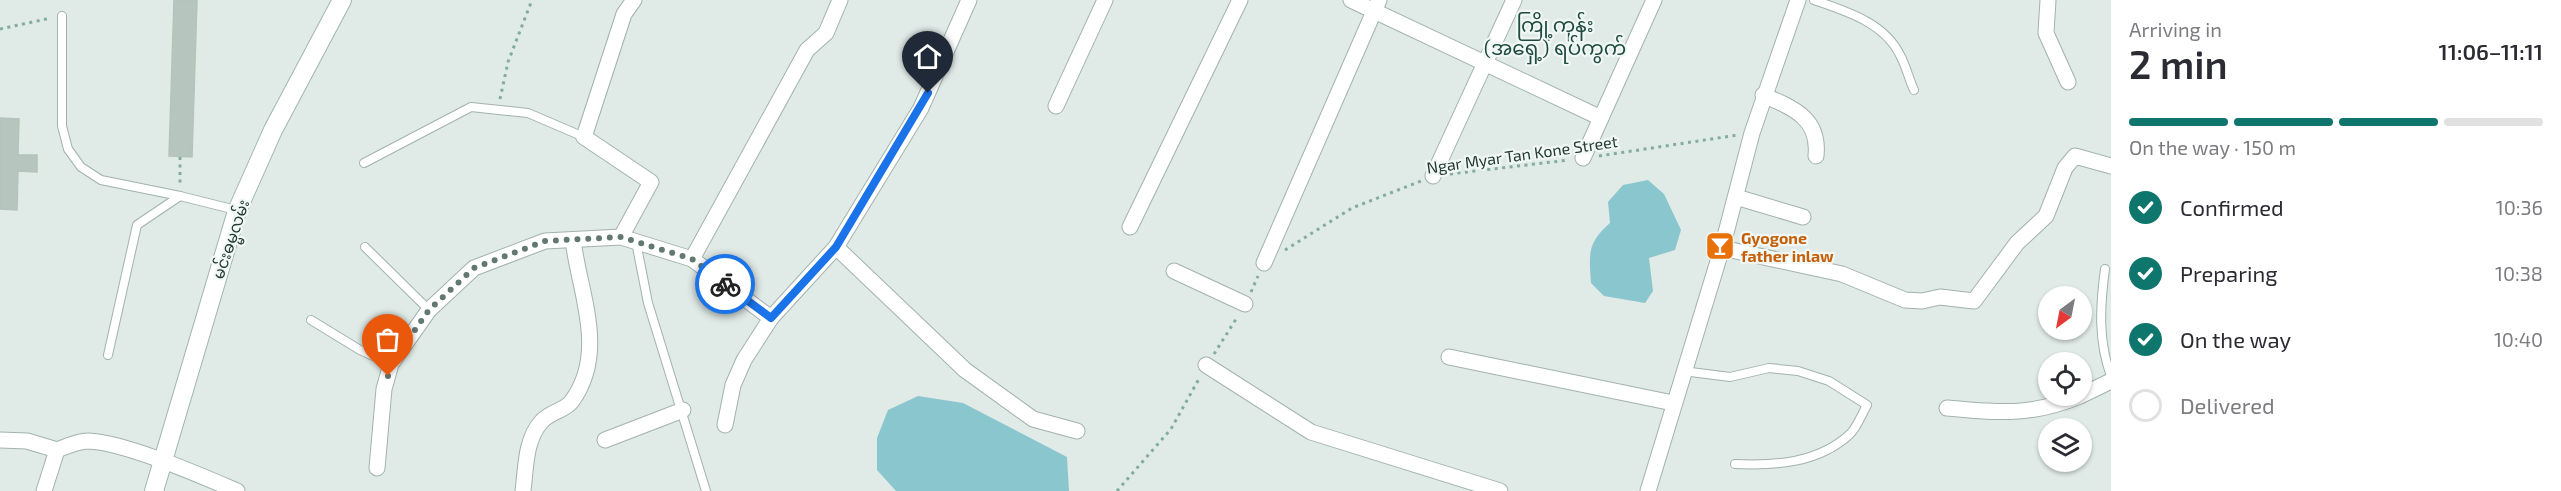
<!DOCTYPE html>
<html lang="en">
<head>
<meta charset="utf-8">
<style>
  :root { --surface:#fff; --page:#f7f7f7; --text:#2b2b33; --muted:#7c7c81; --line:#e1e1e2; --accent:#0f766e }
  body { margin:0; font-family:"Exo 2","Noto Sans Myanmar",sans-serif; background:var(--page); color:var(--text); height:100vh; display:flex; flex-direction:column; font-size:22px; white-space:nowrap }
  * { box-sizing:border-box; margin:0 }
  p { font-size:20px; color:var(--muted) }
  .icon { flex:none; width:33px; height:33px; fill:none; stroke:currentColor; stroke-width:2; stroke-linecap:round; stroke-linejoin:round }
  .map { position:relative; flex:1; overflow:hidden }
  .panel { display:flex; flex-direction:column; background:var(--surface); width:450px }
  .panel>* { flex:none }
  .needle { width:39px; rotate:212deg }
  .fabs { position:absolute; left:2038px; top:286px; display:grid; gap:12px }
  .fabs a { display:grid; place-items:center; width:54px; height:54px; border-radius:50%; background:var(--surface); box-shadow:0 2px 4px #0004; font-size:30px }
  .pin { position:absolute; display:grid; place-items:center; width:51px; height:51px; color:#fff; margin:-62px -26px; border-radius:50% 50% 50% 0; rotate:-45deg; box-shadow:0 0 6px #0007 }
  .pin .icon { rotate:45deg }
  .courier { position:absolute; display:grid; place-items:center; width:60px; height:60px; margin:-30px; border:4px solid #1a73e8; border-radius:50%; background:#fff; color:#222; box-shadow:0 2px 8px #0007 }
  .overview em { font-style:normal; font-weight:600 }
  .overview div { display:flex; flex-direction:column-reverse }
  .overview { display:flex; align-items:center; justify-content:space-between; height:102px; padding:0 18px }
  h1 { font-size:39px; font-weight:600; line-height:45px }
  .bar { display:grid; grid-template-columns:repeat(4,1fr); gap:9px 6px; align-content:center; height:72px; padding:0 18px }
  .bar i { height:8px; border-radius:4px; background:var(--line) }
  .bar .on { background:var(--accent) }
  .bar p { grid-column:span 4 }
  ol { padding:0 18px; list-style:none }
  li { display:flex; align-items:center; gap:18px; height:66px }
  li p { margin-inline-start:auto }
  li .icon { padding:6px; border-radius:50%; background:var(--accent); color:#fff; stroke-width:4 }
  li:last-child { color:var(--muted) }
  li i { width:33px; height:33px; border:3px solid var(--line); border-radius:50% }
  main { display:flex; flex:1; min-height:0 }
  .map>svg:first-child { display:block }
</style>
</head>
<body>
<main>
<div class="map">
<svg width="2111" height="491" viewBox="0 0 2111 491">
  <rect width="100%" height="100%" fill="#e0eae6"/>
  <g fill="#8ac6ce">
    <path d="M1648,180L1664,194L1681,230L1675,250L1649,258L1653,291L1645,303L1604,296L1591,283C1589,254 1587,243 1610,223L1608,202L1623,185Z"/>
    <polygon points="918,396 963,403 1067,457 1069,491 896,491 877,470 877,438 888,410"/>
  </g>
  <g fill="#b6c5be" stroke="#b3c4bc" stroke-width="1.5">
    <polygon points="174,0 197,0 192,157 169,156"/>
    <polygon points="0,118 19,119 18,155 37,155 37,172 18,171 17,210 0,209"/>
  </g>
  <g fill="none" stroke-linecap="round" stroke-linejoin="round">
    <g stroke="#a3b2ad" stroke-width="10">
      <g id="lane">
        <path d="M1814,0C1845,11 1884,22 1900,55C1906,66 1909,79 1914,90"/>
        <polyline points="62,16 62,126 68,149 81,167 101,180 180,196 236,210"/>
        <polyline points="364,163 471,107 528,113 584,137"/>
        <polyline points="636,242 648,303 706,491"/>
        <polyline points="365,247 429,310"/>
        <path d="M2105,269C2100,306 2098,341 2111,376"/>
        <polyline points="311,320 360,350 391,364"/>
        <polyline points="108,355 137,225 180,196"/>
        <path d="M1683,371L1730,377L1769,368L1798,371L1829,381L1867,405C1862,414 1857,427 1850,434C1819,463 1775,466 1735,464"/>
      </g>
    </g>
    <g stroke="#a3b2ad" stroke-width="17">
      <g id="street">
        <polyline points="1351,0 1601,118"/>
        <polyline points="2048,0 2046,33 2068,82"/>
        <path d="M1763,95C1793,108 1820,118 1816,156"/>
        <polyline points="1056,106 1105,0"/>
        <polyline points="1583,158 1654,0"/>
        <polyline points="1433,176 1514,0"/>
        <polyline points="1736,197 1803,217"/>
        <polyline points="1130,227 1240,0"/>
        <polyline points="621,237 651,182 584,137 624,14 634,0"/>
        <polyline points="836,247 965,370 1033,419 1077,431"/>
        <polyline points="1722,248 1842,274 1905,300 1922,301 1940,297 1974,301 2017,243 2046,216 2065,168 2075,156 2111,166"/>
        <polyline points="692,259 807,50 826,33 840,0"/>
        <polyline points="1264,263 1379,0"/>
        <polyline points="1174,271 1245,304"/>
        <polyline points="1449,357 1673,403"/>
        <polyline points="1206,365 1311,432 1500,491"/>
        <polyline points="2082,395 2111,381"/>
        <path d="M1947,408C1997,413 2032,416 2080,396"/>
        <polyline points="725,425 733,385 744,360 771,318 836,247 921,108 969,0"/>
        <polyline points="0,440 27,441 57,450"/>
        <polyline points="605,440 683,410"/>
        <polyline points="377,468 384,389 391,364 429,310 474,268 545,241 621,237 692,259 771,318"/>
        <path d="M44,491L57,450C67,446 78,441 88,441C124,442 202,476 237,491"/>
        <path d="M523,491C526,468 525,439 542,421C550,412 566,410 572,401C608,351 579,292 573,240"/>
        <polyline points="1648,491 1722,248 1752,133 1798,0"/>
      </g>
    </g>
    <g stroke="#a0b6ad" stroke-width="20">
      <polyline id="secondary" points="154,491 237,211 273,130 342,0"/>
    </g>
    <g stroke="#82ad9e" stroke-width="3" stroke-dasharray="3 4.5" stroke-linecap="butt">
      <polyline points="0,29 51,18"/>
      <polyline points="500,99 508,62 532,0"/>
      <polyline points="1599,156 1738,135"/>
      <polyline points="180,157 180,185"/>
      <polyline points="1450,174 1569,160"/>
      <polyline points="1285,250 1352,208 1421,181"/>
      <polyline points="1251,292 1258,276"/>
      <polyline points="1214,354 1238,316"/>
      <polyline points="1117,491 1171,429 1200,377"/>
    </g>
    <use href="#lane" stroke="#fff" stroke-width="8"/>
    <use href="#street" stroke="#fff" stroke-width="15"/>
    <use href="#secondary" stroke="#fff" stroke-width="18"/>
  </g>
  <g fill="none" stroke-linecap="round" stroke-linejoin="round">
    <polyline stroke="#647872" stroke-width="6" stroke-dasharray="0 10.8" points="388,376 391,364 429,310 474,268 545,241 621,237 692,259 725,284"/>
    <polyline stroke="#1a73e8" stroke-width="8" points="725,284 771,318 836,247 928,93"/>
  </g>
  <defs>
    <g id="bar-square" transform="scale(1.5)"><rect x="-9" y="-9" width="18" height="18" rx="4" fill="#e8710a" stroke="#f0f7f4"/><path d="M-6-5H6L.8 .8V4.5H3.5V6h-7V4.5H-.8V.8Z" fill="#fff"/></g>
  </defs>
  <g fill-rule="evenodd">
    <use href="#bar-square" x="1720" y="246"/>
  </g>
  <g text-anchor="middle" dominant-baseline="central" stroke-width="4.5" stroke-linejoin="round" paint-order="stroke">
    <g font-size="16" fill="#223a33" stroke="#f0f7f4">
      <text transform="translate(1522 154) rotate(-8)">Ngar Myar Tan Kone Street</text>
      <text transform="translate(230 239) rotate(-71)">မင်းဓမ္မလမ်း</text>
    </g>
    <g font-size="16" font-weight="bold" fill="#c56008" stroke="#f0f7f4" text-anchor="start">
      <text x="1741" y="237">Gyogone<tspan x="1741" dy="18">father inlaw</tspan></text>
    </g>
    <g font-size="20" fill="#1e4b3f" stroke="#f0f7f4">
      <text x="1555" y="24">ကြို့ကုန်း<tspan x="1555" dy="23">(အရှေ့) ရပ်ကွက်</tspan></text>
    </g>
  </g>
</svg>
<div class="fabs">
<a><svg class="needle" viewBox="-14 -14 28 28"><path d="M0-13l5 13h-10z" fill="#e53935"/><path d="M0 13l5-13h-10z" fill="#7c7c81"/></svg></a>
<a><svg class="icon" aria-label="locate" viewBox="0 0 24 24"><circle cx="12" cy="12" r="6"/><path d="M12 2v4M12 18v4M2 12h4M18 12h4"/></svg></a>
<a><svg class="icon" aria-label="layers" viewBox="0 0 24 24"><path d="M12 4l9 5-9 5-9-5zM3 14l9 5 9-5"/></svg></a>
</div>
<div class="pin" style="left:388px;top:376px;background:#ea580c"><svg class="icon" aria-label="bag" viewBox="0 0 24 24"><path d="M5 8h14l-1 12H6zM9 8a3 3 0 0 1 6 0"/></svg></div>
<div class="pin" style="left:928px;top:93px;background:#1f2937"><svg class="icon" aria-label="home" viewBox="0 0 24 24"><path d="M3 11l9-7 9 7M6 9v11h12V9"/></svg></div>
<div class="courier" style="left:725px;top:284px"><svg class="icon" aria-label="bike" viewBox="0 0 24 24"><circle cx="6" cy="16" r="4"/><circle cx="18" cy="16" r="4"/><path d="M6 16l4-8h5l3 8M10 8l3 8H6M13 5h3"/></svg></div>
</div>
<section class="panel">
<div class="overview"><div><h1>2 min</h1><p>Arriving in</p></div><em>11:06–11:11</em></div>
<div class="bar"><i class="on"></i><i class="on"></i><i class="on"></i><i></i><p>On the way · 150 m</p></div>
<ol>
<li><svg class="icon" aria-label="check" viewBox="0 0 24 24"><path d="M5 12l5 5 9-10"/></svg>Confirmed<p>10:36</p></li>
<li><svg class="icon" aria-label="check" viewBox="0 0 24 24"><path d="M5 12l5 5 9-10"/></svg>Preparing<p>10:38</p></li>
<li><svg class="icon" aria-label="check" viewBox="0 0 24 24"><path d="M5 12l5 5 9-10"/></svg>On the way<p>10:40</p></li>
<li><i></i>Delivered</li>
</ol>
</section>
</main>
</body>
</html>
